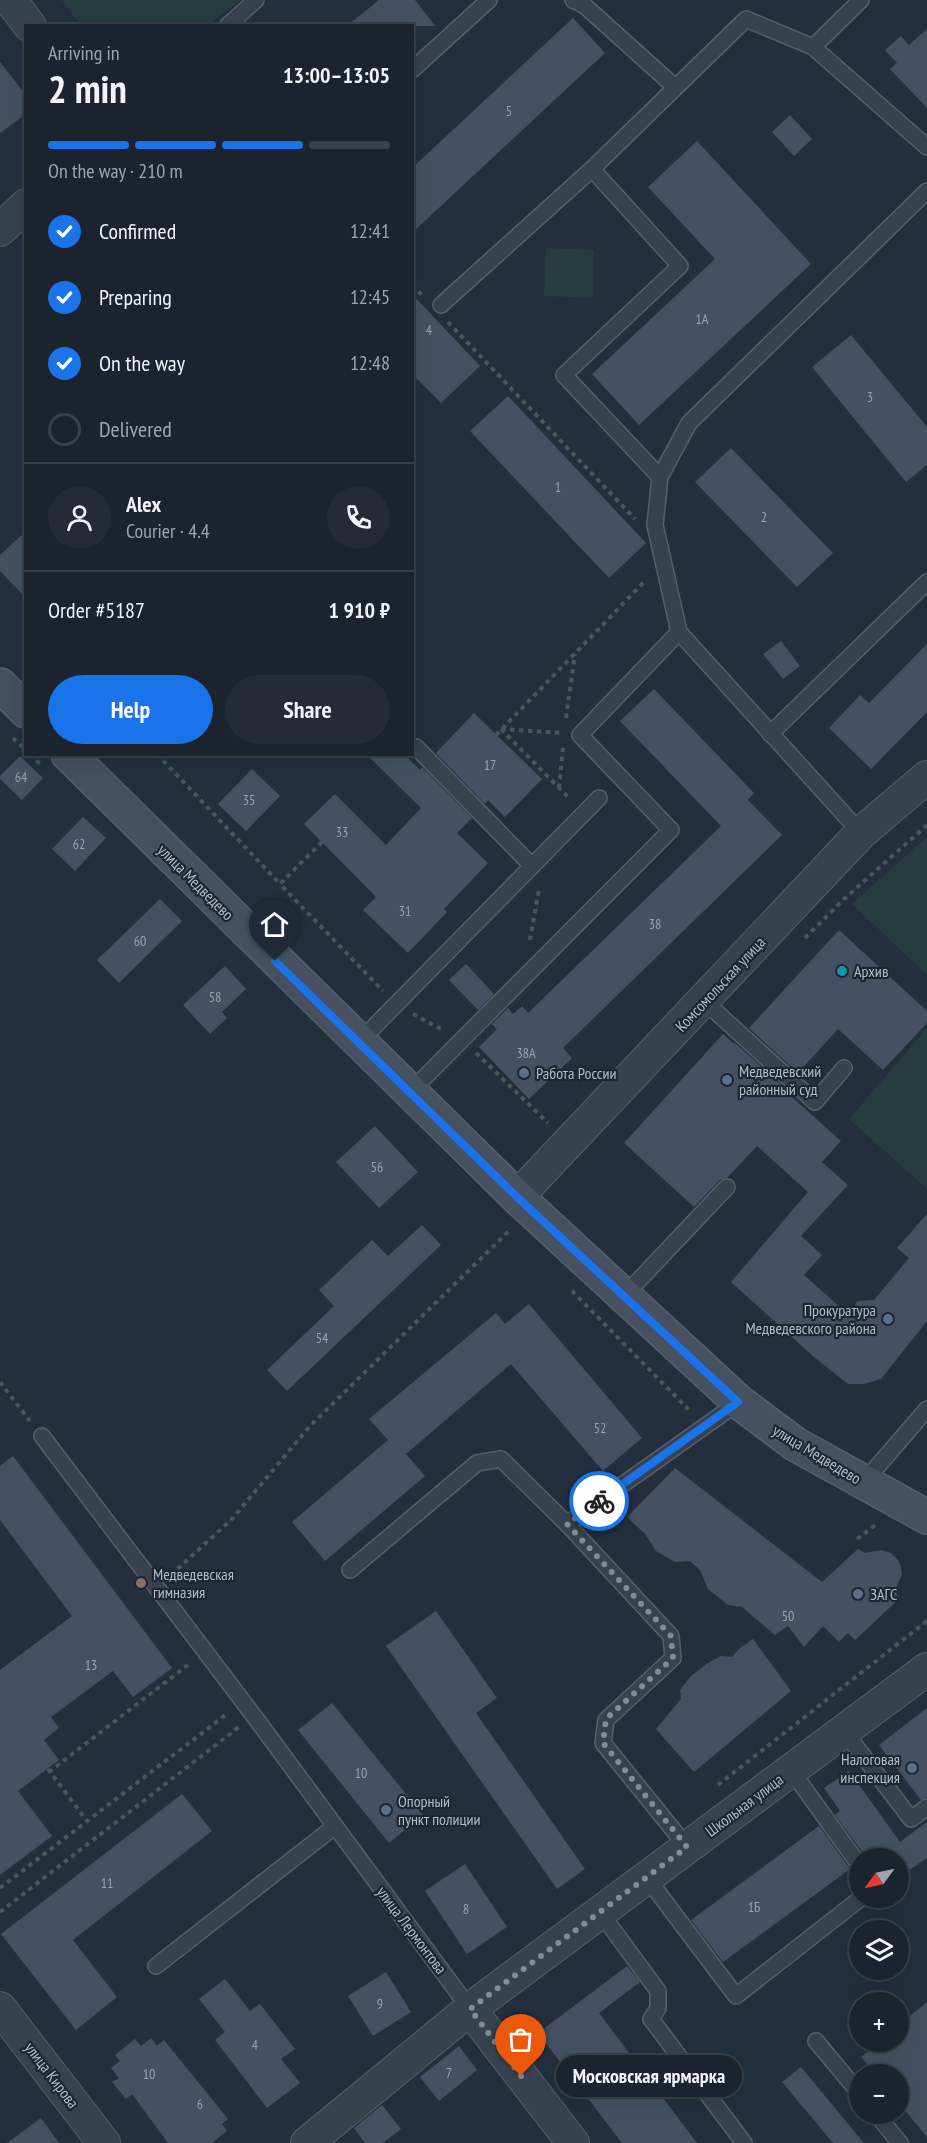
<!DOCTYPE html>
<html lang="en">
<head>
<meta charset="utf-8">
<style>
  :root { --surface:#1b232e; --page:#242b36; --text:#f1f3f6; --muted:#a0a4aa; --line:#39404a; --accent:#1a73e8 }
  body { margin:0; font-family:"PT Sans Narrow",sans-serif; background:var(--page); color:var(--text); height:100vh; display:flex; flex-direction:column; font-size:22px; white-space:nowrap }
  * { box-sizing:border-box; margin:0 }
  p { font-size:20px; color:var(--muted) }
  .icon { flex:none; width:33px; height:33px; fill:none; stroke:currentColor; stroke-width:2; stroke-linecap:round; stroke-linejoin:round }
  .map { position:relative; flex:1; overflow:hidden }
  .details { position:absolute; left:24px; top:24px; width:390px; height:732px; display:flex; flex-direction:column; background:var(--surface); border-radius:0px; box-shadow:0 6px 24px #0002,0 0 0 2px var(--line) }
  .details>* { flex:none }
  .needle { width:39px; rotate:237deg }
  .controls { position:absolute; left:849px; top:1848px; display:grid; gap:12px }
  .controls a { display:grid; place-items:center; width:60px; height:60px; border-radius:50%; background:var(--surface); box-shadow:0 6px 24px #0002,0 0 0 2px var(--line); font-size:30px }
  .pin { position:absolute; display:grid; place-items:center; width:51px; height:51px; color:#fff; margin:-62px -26px; border-radius:50% 50% 50% 0; rotate:-45deg; box-shadow:0 0 6px #0007 }
  .pin .icon { rotate:45deg }
  .courier { position:absolute; display:grid; place-items:center; width:60px; height:60px; margin:-30px; border:4px solid #1a73e8; border-radius:50%; background:#fff; color:#222; box-shadow:0 2px 8px #0007 }
  .bubble { position:absolute; height:42px; border-radius:21px; background:var(--surface); box-shadow:0 6px 24px #0002,0 0 0 2px var(--line); font-size:20px; font-weight:800; line-height:42px; text-align:center }
  .summary em { font-style:normal; font-weight:800 }
  .summary div { display:flex; flex-direction:column-reverse }
  .summary { display:flex; align-items:center; justify-content:space-between; height:102px; padding:0 24px }
  h1 { font-size:39px; font-weight:800; line-height:45px }
  .bar { display:grid; grid-template-columns:repeat(4,1fr); gap:9px 6px; align-content:center; height:72px; padding:0 24px }
  .bar i { height:8px; border-radius:4px; background:var(--line) }
  .bar .current { background:var(--accent) }
  .bar p { grid-column:span 4 }
  .line { display:flex; align-items:center; gap:15px; padding:0 24px; border-top:2px solid var(--line) }
  .line div { flex:1 }
  .round { display:grid; place-items:center; flex:none; width:63px; height:63px; border-radius:32px; background:var(--page) }
  ol { padding:0 24px; list-style:none }
  li { display:flex; align-items:center; gap:18px; height:66px }
  li p { margin-inline-start:auto }
  li .icon { padding:6px; border-radius:50%; background:var(--accent); color:#fff; stroke-width:4 }
  li:last-child { color:var(--muted) }
  li i { width:33px; height:33px; border:3px solid var(--line); border-radius:50% }
  .cta { display:flex; gap:12px; margin-top:auto; padding:12px 24px }
  .cta a { flex:1; height:69px; border-radius:36px; background:var(--accent); color:#fff; font-size:24px; font-weight:800; line-height:69px; text-align:center }
  .cta a+a { background:var(--page); color:var(--text) }
  .map>svg:first-child { display:block }
</style>
</head>
<body>
<div class="map">
<svg width="927" height="2143" viewBox="0 0 927 2143">
  <rect width="100%" height="100%" fill="#242f3e"/>
  <g fill="#263c3f">
    <polygon points="62,0 241,0 208,25 81,26"/>
    <polygon points="546,248 594,250 593,298 544,296"/>
    <polygon points="927,837 927,975 852,904"/>
    <polygon points="927,1028 927,1189 849,1119"/>
  </g>
  <g fill="#455162">
    <polygon points="379,0 415,0 435,26 347,26"/>
    <polygon points="573,18 605,53 412,233 412,168"/>
    <polygon points="927,29 927,108 890,69 897,63 885,50 901,36 909,45"/>
    <polygon points="0,62 26,95 26,114 0,133"/>
    <polygon points="790,115 812,139 794,156 772,132"/>
    <polygon points="697,141 811,264 639,425 592,374 715,259 648,187"/>
    <polygon points="412,294 480,366 441,403 412,374"/>
    <polygon points="851,335 927,427 927,465 906,482 812,367"/>
    <polygon points="508,396 646,543 609,578 470,431"/>
    <polygon points="731,448 833,553 797,587 695,482"/>
    <polygon points="26,531 26,598 0,571 0,555"/>
    <polygon points="781,641 800,666 783,679 763,654"/>
    <polygon points="927,644 927,712 871,769 829,728 860,695 869,703"/>
    <polygon points="654,689 754,793 748,800 782,835 563,1048 572,1058 529,1099 479,1047 497,1029 492,1024 508,1008 513,1014 522,1006 528,1013 721,826 620,721"/>
    <polygon points="474,713 542,779 505,817 488,800 485,804 436,753"/>
    <polygon points="366,754 404,754 420,770 422,767 472,818 457,833 488,863 444,909 447,912 408,953 363,910 376,897 304,824 335,794 386,845 421,808"/>
    <polygon points="20,756 43,778 22,800 0,779 0,776"/>
    <polygon points="252,769 280,796 246,831 218,804"/>
    <polygon points="83,817 106,838 75,871 52,849"/>
    <polygon points="160,899 182,921 119,983 97,960"/>
    <polygon points="839,930 927,1011 927,1023 883,1070 838,1029 798,1073 749,1028"/>
    <polygon points="466,964 494,994 478,1010 449,980"/>
    <polygon points="225,966 246,989 222,1012 227,1018 210,1034 183,1005"/>
    <polygon points="723,1034 734,1044 735,1043 784,1087 783,1089 841,1141 822,1162 848,1185 801,1236 822,1255 804,1275 850,1316 857,1301 874,1300 909,1258 897,1248 927,1214 927,1321 881,1379 864,1384 848,1384 814,1357 731,1282 808,1192 757,1146 728,1177 720,1180 694,1207 624,1143"/>
    <polygon points="375,1126 418,1172 379,1208 336,1162"/>
    <polygon points="422,1225 441,1245 287,1391 267,1370 334,1306 319,1290 372,1240 388,1256"/>
    <polygon points="529,1304 642,1438 603,1471 511,1364 406,1454 425,1476 325,1561 292,1522 388,1440 369,1419 496,1313 505,1324"/>
    <polygon points="13,1456 172,1668 133,1697 113,1671 51,1717 59,1728 44,1740 59,1760 18,1791 52,1836 0,1875 0,1670 72,1616 0,1520 0,1466"/>
    <polygon points="675,1468 822,1582 858,1549 865,1553 881,1550 891,1553 899,1561 901,1568 902,1574 895,1590 899,1599 855,1640 848,1633 839,1642 823,1626 804,1647 788,1626 775,1635 742,1607 728,1605 708,1589 700,1570 690,1561 675,1562 656,1551 645,1534 627,1517"/>
    <polygon points="436,1611 497,1698 476,1713 585,1869 557,1889 386,1646"/>
    <polygon points="753,1639 791,1691 694,1772 656,1729 681,1699 680,1690 691,1676 708,1663 721,1656 732,1657 740,1648"/>
    <polygon points="332,1703 423,1815 389,1843 298,1730"/>
    <polygon points="927,1708 927,1797 921,1800 879,1745"/>
    <polygon points="849,1771 900,1842 927,1822 927,1858 898,1878 898,1858 867,1858 835,1815 840,1811 824,1788"/>
    <polygon points="182,1794 212,1831 73,1940 117,1997 76,2030 1,1934"/>
    <polygon points="819,1826 850,1869 723,1962 691,1920"/>
    <polygon points="465,1864 507,1927 467,1954 425,1891"/>
    <polygon points="627,1966 640,1982 599,2013 697,2143 622,2143 538,2033"/>
    <polygon points="386,1972 411,2012 373,2036 348,1996"/>
    <polygon points="225,1979 250,2011 260,2004 295,2049 281,2059 300,2083 267,2108 215,2040 225,2032 199,1999"/>
    <polygon points="927,2002 927,2137 898,2102 898,2074 876,2074 861,2057 879,2042 898,2042 898,2026"/>
    <polygon points="151,2038 157,2046 164,2040 228,2119 222,2124 227,2131 212,2143 168,2143 132,2094 126,2099 112,2082 119,2078 111,2068 120,2061 115,2055 135,2039 141,2046"/>
    <polygon points="459,2046 477,2070 439,2101 420,2077"/>
    <polygon points="801,2067 864,2143 833,2143 782,2082"/>
    <polygon points="382,2105 401,2129 383,2143 365,2143 354,2128"/>
    <polygon points="41,2118 59,2143 7,2143"/>
  </g>
  <g fill="none" stroke-linecap="round" stroke-linejoin="round">
    <g stroke="#565f6c" stroke-width="18">
      <g id="lane">
        <polyline points="573,0 585,6 675,87"/>
        <polyline points="861,0 813,47 927,147"/>
        <polyline points="227,26 256,0"/>
        <polyline points="412,70 489,0"/>
        <polyline points="592,169 680,266 564,375 660,477"/>
        <polyline points="441,305 592,169 746,19 813,47"/>
        <polyline points="770,734 927,582"/>
        <polyline points="416,747 532,866"/>
        <polyline points="861,833 679,632 655,525 660,477 689,423 927,191"/>
        <polyline points="704,1001 815,1102 844,1068"/>
        <polyline points="358,1043 599,798"/>
        <polyline points="410,1092 671,830 580,735 679,632"/>
        <polyline points="623,1297 727,1187"/>
        <polyline points="42,1436 254,1716 470,2009"/>
        <polyline points="864,1482 927,1409"/>
        <polyline points="567,1524 739,1402"/>
        <polyline points="350,1570 477,1463 501,1459 567,1524 671,1636 673,1658 606,1720 603,1743 687,1847"/>
        <polyline points="844,1731 911,1819 927,1807"/>
        <polyline points="791,1770 860,1866"/>
        <polyline points="647,1878 736,1996 861,1898"/>
        <polyline points="600,1912 658,1991 658,2008 651,2019 744,2143"/>
        <polyline points="156,1966 334,1827"/>
        <polyline points="816,2041 860,2094"/>
        <polyline points="876,2114 900,2143"/>
      </g>
    </g>
    <g stroke="#565f6c" stroke-width="34">
      <g id="street">
        <polyline points="10,0 30,26"/>
        <polyline points="0,230 26,205"/>
        <polyline points="517,1197 861,833 927,777"/>
        <polyline points="0,2008 104,2143"/>
        <polyline points="470,2009 573,2143"/>
        <polyline points="307,2143 470,2009 927,1669"/>
      </g>
    </g>
    <g stroke="#565f6c" stroke-width="36">
      <g id="secondary">
        <polyline points="0,685 26,711"/>
        <polyline points="68,754 517,1197 739,1402 795,1444 927,1517"/>
      </g>
    </g>
    <g stroke="#44595c" stroke-width="4" stroke-dasharray="4.5 4.5" stroke-linecap="butt">
      <polyline points="412,285 424,297"/>
      <polyline points="448,322 635,519"/>
      <polyline points="566,718 575,654"/>
      <polyline points="501,729 570,799"/>
      <polyline points="501,729 562,733"/>
      <polyline points="496,735 646,580"/>
      <polyline points="13,738 26,750"/>
      <polyline points="30,754 40,764"/>
      <polyline points="157,754 280,884"/>
      <polyline points="559,788 563,747"/>
      <polyline points="322,842 280,884 383,991"/>
      <polyline points="805,938 843,900 927,825"/>
      <polyline points="530,940 539,889"/>
      <polyline points="413,1014 443,1030"/>
      <polyline points="476,1053 548,1123"/>
      <polyline points="572,1291 691,1412"/>
      <polyline points="0,1382 30,1421"/>
      <polyline points="857,1539 878,1523"/>
      <polyline points="171,1575 232,1519 310,1426 510,1230"/>
      <polyline points="48,1769 87,1821"/>
      <polyline points="49,1772 189,1664"/>
      <polyline points="718,1785 927,1621"/>
      <polyline points="0,1888 228,1713"/>
      <polyline points="0,1912 239,1727"/>
    </g>
    <use href="#lane" stroke="#38414e" stroke-width="15"/>
    <use href="#street" stroke="#38414e" stroke-width="32"/>
    <use href="#secondary" stroke="#465061" stroke-width="33"/>
  </g>
  <g fill="none" stroke-linecap="round" stroke-linejoin="round">
    <polyline stroke="#828b98" stroke-width="6" stroke-dasharray="0 10.8" points="521,2076 470,2009 687,1847 603,1743 606,1719 673,1658 671,1636 567,1524 599,1501"/>
    <polyline stroke="#1a73e8" stroke-width="8" points="275,961 517,1197 738,1402 599,1501"/>
  </g>
  <circle fill="#0f9aa8" stroke="#1d2633" stroke-width="2" cx="842" cy="971" r="6"/>
  <g fill="#5c6f8a" stroke="#1d2633" stroke-width="2">
    <circle cx="524" cy="1073" r="6"/>
    <circle cx="727" cy="1080" r="6"/>
    <circle cx="888" cy="1319" r="6"/>
    <circle cx="858" cy="1594" r="6"/>
    <circle cx="912" cy="1768" r="6"/>
    <circle cx="386" cy="1810" r="6"/>
  </g>
  <circle fill="#8d6e63" stroke="#1d2633" stroke-width="2" cx="141" cy="1583" r="6"/>
  <g text-anchor="middle" dominant-baseline="central" stroke-width="4.5" stroke-linejoin="round" paint-order="stroke">
    <g font-size="14" fill="#98a1af">
      <text x="509" y="111">5</text>
      <text x="702" y="319">1А</text>
      <text x="429" y="330">4</text>
      <text x="870" y="397">3</text>
      <text x="558" y="487">1</text>
      <text x="764" y="517">2</text>
      <text x="490" y="765">17</text>
      <text x="21" y="777">64</text>
      <text x="249" y="800">35</text>
      <text x="342" y="832">33</text>
      <text x="79" y="844">62</text>
      <text x="405" y="911">31</text>
      <text x="655" y="924">38</text>
      <text x="140" y="941">60</text>
      <text x="215" y="997">58</text>
      <text x="526" y="1053">38А</text>
      <text x="377" y="1167">56</text>
      <text x="322" y="1338">54</text>
      <text x="600" y="1428">52</text>
      <text x="788" y="1616">50</text>
      <text x="91" y="1665">13</text>
      <text x="361" y="1773">10</text>
      <text x="107" y="1883">11</text>
      <text x="754" y="1907">1Б</text>
      <text x="466" y="1909">8</text>
      <text x="380" y="2004">9</text>
      <text x="255" y="2045">4</text>
      <text x="449" y="2073">7</text>
      <text x="149" y="2074">10</text>
      <text x="200" y="2104">6</text>
    </g>
    <g font-size="16" fill="#b4bcc9" stroke="#1d2633">
      <text transform="translate(196 882) rotate(45)">улица Медведево</text>
      <text transform="translate(720 984) rotate(-47)">Комсомольская улица</text>
      <text transform="translate(817 1454) rotate(31)">улица Медведево</text>
      <text transform="translate(744 1805) rotate(-37)">Школьная улица</text>
      <text transform="translate(412 1930) rotate(53)">улица Лермонтова</text>
      <text transform="translate(52 2075) rotate(53)">улица Кирова</text>
    </g>
    <g font-size="16" fill="#b4bcc9" stroke="#1d2633" text-anchor="start">
      <text x="854" y="971">Архив</text>
      <text x="739" y="1071">Медведевский<tspan x="739" dy="18">районный суд</tspan></text>
      <text x="536" y="1073">Работа России</text>
      <text x="876" y="1310" text-anchor="end">Прокуратура<tspan x="876" dy="18">Медведевского района</tspan></text>
      <text x="153" y="1574">Медведевская<tspan x="153" dy="18">гимназия</tspan></text>
      <text x="870" y="1594">ЗАГС</text>
      <text x="900" y="1759" text-anchor="end">Налоговая<tspan x="900" dy="18">инспекция</tspan></text>
      <text x="398" y="1801">Опорный<tspan x="398" dy="18">пункт полиции</tspan></text>
    </g>
  </g>
</svg>
<div class="controls">
<a><svg class="needle" viewBox="-14 -14 28 28"><path d="M0-13l5 13h-10z" fill="#e53935"/><path d="M0 13l5-13h-10z" fill="#a0a4aa"/></svg></a>
<a><svg class="icon" aria-label="layers" viewBox="0 0 24 24"><path d="M12 4l9 5-9 5-9-5zM3 14l9 5 9-5"/></svg></a>
<a>+</a>
<a>−</a>
</div>
<div class="pin" style="left:521px;top:2076px;background:#ea580c"><svg class="icon" aria-label="bag" viewBox="0 0 24 24"><path d="M5 8h14l-1 12H6zM9 8a3 3 0 0 1 6 0"/></svg></div>
<div class="pin" style="left:275px;top:961px;background:#1f2937"><svg class="icon" aria-label="home" viewBox="0 0 24 24"><path d="M3 11l9-7 9 7M6 9v11h12V9"/></svg></div>
<div class="courier" style="left:599px;top:1501px"><svg class="icon" aria-label="bike" viewBox="0 0 24 24"><circle cx="6" cy="16" r="4"/><circle cx="18" cy="16" r="4"/><path d="M6 16l4-8h5l3 8M10 8l3 8H6M13 5h3"/></svg></div>
<div class="bubble" style="left:556px;top:2055px;width:186px">Московская ярмарка</div>
<section class="details">
<div class="summary"><div><h1>2 min</h1><p>Arriving in</p></div><em>13:00–13:05</em></div>
<div class="bar"><i class="current"></i><i class="current"></i><i class="current"></i><i></i><p>On the way · 210 m</p></div>
<ol>
<li><svg class="icon" aria-label="check" viewBox="0 0 24 24"><path d="M5 12l5 5 9-10"/></svg>Confirmed<p>12:41</p></li>
<li><svg class="icon" aria-label="check" viewBox="0 0 24 24"><path d="M5 12l5 5 9-10"/></svg>Preparing<p>12:45</p></li>
<li><svg class="icon" aria-label="check" viewBox="0 0 24 24"><path d="M5 12l5 5 9-10"/></svg>On the way<p>12:48</p></li>
<li><i></i>Delivered</li>
</ol>
<div class="line" style="height:108px"><a class="round"><svg class="icon" aria-label="person" viewBox="0 0 24 24"><circle cx="12" cy="8" r="4"/><path d="M4 21q1-7 8-7t8 7"/></svg></a><div><b>Alex</b><p>Courier · 4.4</p></div><a class="round"><svg class="icon" aria-label="phone" viewBox="0 0 24 24"><path d="M5 4h4l2 5-3 2q2 4 5 5l2-3 5 2v4C11 20 4 13 5 4z"/></svg></a></div>
<div class="line" style="height:78px"><div>Order #5187</div><b>1 910 ₽</b></div>
<div class="cta"><a>Help</a><a>Share</a></div>
</section>
</div>
</body>
</html>
